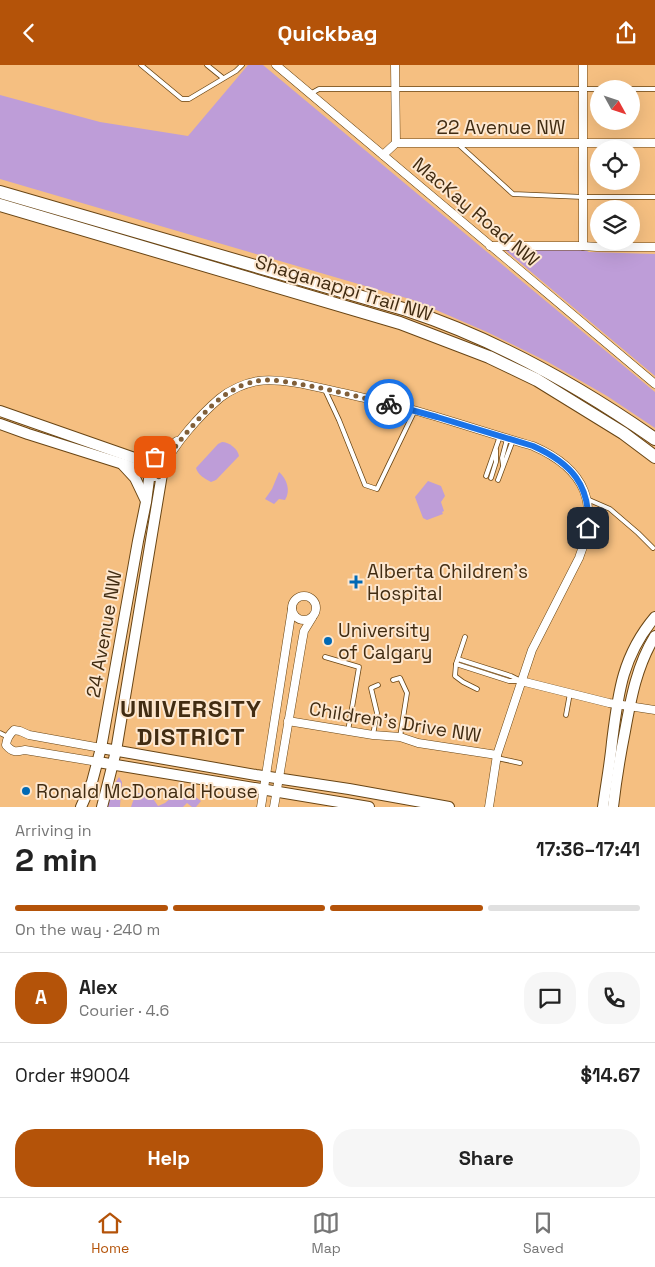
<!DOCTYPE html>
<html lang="en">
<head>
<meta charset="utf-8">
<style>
  :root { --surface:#fff; --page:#f6f6f6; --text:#222; --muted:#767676; --line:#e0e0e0; --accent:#b45309 }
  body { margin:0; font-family:"Space Grotesk",sans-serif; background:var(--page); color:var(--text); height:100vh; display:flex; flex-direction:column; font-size:19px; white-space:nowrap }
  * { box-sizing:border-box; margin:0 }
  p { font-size:16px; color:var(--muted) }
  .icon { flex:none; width:28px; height:28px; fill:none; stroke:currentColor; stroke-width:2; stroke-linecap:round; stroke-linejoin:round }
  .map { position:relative; height:742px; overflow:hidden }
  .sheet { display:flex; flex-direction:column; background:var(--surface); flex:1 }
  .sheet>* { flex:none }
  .needle { width:32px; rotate:130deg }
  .buttons { position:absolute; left:590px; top:15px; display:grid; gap:10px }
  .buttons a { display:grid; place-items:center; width:50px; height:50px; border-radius:50%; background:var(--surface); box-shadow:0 5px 20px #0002; font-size:25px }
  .pin { position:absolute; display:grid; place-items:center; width:42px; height:42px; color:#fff; margin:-21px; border-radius:10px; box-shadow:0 2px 8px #0006 }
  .courier { position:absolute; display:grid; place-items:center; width:50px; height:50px; margin:-25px; border:4px solid #1a73e8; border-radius:50%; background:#fff; color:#222; box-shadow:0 1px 6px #0007 }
  .headline em { font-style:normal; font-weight:800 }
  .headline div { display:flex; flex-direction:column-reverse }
  .headline { display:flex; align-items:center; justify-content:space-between; height:85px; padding:0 15px }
  h1 { font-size:32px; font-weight:800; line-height:38px }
  .bar { display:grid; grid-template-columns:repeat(4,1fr); gap:8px 5px; align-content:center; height:60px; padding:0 15px }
  .bar i { height:6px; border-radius:4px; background:var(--line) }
  .bar .selected { background:var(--accent) }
  .bar p { grid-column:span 4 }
  .line { display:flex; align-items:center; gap:12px; padding:0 15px; border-top:1px solid var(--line) }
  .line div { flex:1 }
  .round { display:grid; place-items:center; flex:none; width:52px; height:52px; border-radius:20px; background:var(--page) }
  .cta { display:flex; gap:10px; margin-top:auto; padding:10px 15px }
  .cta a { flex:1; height:58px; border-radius:20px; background:var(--accent); color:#fff; font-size:20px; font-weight:800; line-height:58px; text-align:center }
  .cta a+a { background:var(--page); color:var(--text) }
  header { display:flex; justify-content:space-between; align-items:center; height:65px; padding:0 15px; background:var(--accent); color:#fff; font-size:22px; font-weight:800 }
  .menu { display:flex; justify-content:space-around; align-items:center; height:70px; border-top:1px solid var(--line); background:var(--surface); font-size:14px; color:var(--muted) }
  .menu a { display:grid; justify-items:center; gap:2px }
  .menu .selected { color:var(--accent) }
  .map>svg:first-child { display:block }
</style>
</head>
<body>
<header><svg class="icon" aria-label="back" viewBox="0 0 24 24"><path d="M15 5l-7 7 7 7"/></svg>Quickbag<svg class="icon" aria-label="share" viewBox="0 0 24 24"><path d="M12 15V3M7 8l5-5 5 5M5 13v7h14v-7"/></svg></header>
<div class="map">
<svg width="655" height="742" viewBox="0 0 655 742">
  <rect width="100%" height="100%" fill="#f5bf81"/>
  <g fill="#be9dd8">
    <polygon points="248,0 263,0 655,327 655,363 607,331 548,297 487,267 413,235 0,114 0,30 100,57 188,71"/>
    <polygon points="583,184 589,187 655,189 655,311 505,185"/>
    <path d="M222,377C229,377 238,384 239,391L216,415L211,417C205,414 198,410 196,403L218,379Z"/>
    <path d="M279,407C287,414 291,426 285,435L279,434L274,439L265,434L272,424Z"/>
    <polygon points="428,416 441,421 445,431 441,437 444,446 442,447 443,449 427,455 423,453 415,432"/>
    <polygon points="119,712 122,717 120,741 120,742 107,742 114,720"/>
    <path d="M138,728L149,729L154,735L158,741L165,738C171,731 183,731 193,730L201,736L196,742H192L187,738L183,742H131L133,736Z"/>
  </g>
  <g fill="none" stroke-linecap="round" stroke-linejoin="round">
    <g stroke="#694514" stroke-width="5.5">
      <g id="service">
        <polyline points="141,0 182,34 189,34 236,6 242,0"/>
        <polyline points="207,0 223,13"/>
        <polyline points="631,24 655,24"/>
        <polyline points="310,29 319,24 599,24"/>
        <polyline points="458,79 513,129 583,132 655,132"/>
        <polyline points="325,325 339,355 365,420 377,424 415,345"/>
        <polyline points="503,400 502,393 507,374"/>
        <polyline points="486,411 500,371"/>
        <polyline points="491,413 496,397 496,385"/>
        <polyline points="498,415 513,375"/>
        <polyline points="587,434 610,444 638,468 653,483"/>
        <polyline points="465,572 456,599 455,611 463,617 477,624"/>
        <polyline points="325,592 359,602 348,666"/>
        <polyline points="458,594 511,611 519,615"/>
        <polyline points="456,599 509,616 521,616"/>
        <polyline points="393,615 400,613 407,628 400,672"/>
        <polyline points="566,650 570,628"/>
        <polyline points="0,668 8,672"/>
        <polyline points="373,670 377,648 371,623 378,620"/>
        <polyline points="497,693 520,698"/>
      </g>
    </g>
    <g stroke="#694514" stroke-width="9">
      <g id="minor">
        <polyline points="276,0 655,319"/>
        <polyline points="395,0 396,78"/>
        <polyline points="583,0 583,181"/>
        <polyline points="383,90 396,78 655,78"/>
        <polyline points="490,181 583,181 597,182 655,182"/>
        <polyline points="151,399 155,392 177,376"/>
        <path d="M163,403C174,379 200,350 220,333C230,325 245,318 258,316C280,312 321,323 343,328C368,334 393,339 417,346C456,357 494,370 533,381C586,404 600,439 579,493L532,585L497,690L489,742"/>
        <circle cx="304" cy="543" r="12"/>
        <polyline points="521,616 609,638 655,645"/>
        <polyline points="288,656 373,670 400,672 418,678 497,690"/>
        <path d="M98,697L25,685C16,687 13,688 6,680C7,673 9,670 14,665L20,666L29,670L101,683"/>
        <polyline points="261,742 292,544"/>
        <polyline points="274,742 302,577 304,566 312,553"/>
      </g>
    </g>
    <g stroke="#694514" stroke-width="12">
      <g id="tertiary">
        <polyline points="0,346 163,403 116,686 102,742"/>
        <polyline points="0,359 28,369 123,399 155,411"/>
        <polyline points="123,400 135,413 146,436"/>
        <polyline points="101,683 256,710 349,724 449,742"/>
        <polyline points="98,697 369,742"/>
        <polyline points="81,742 92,717 101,683 138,476 146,437 151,399"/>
        <path d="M603,742C606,720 610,699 612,677C618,629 622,591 655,552"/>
        <path d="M613,742C616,716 620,691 625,666C631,633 637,600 655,571"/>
      </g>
    </g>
    <g stroke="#694514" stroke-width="14">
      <g id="primary">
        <path d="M0,127L407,245C495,274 579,321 655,374"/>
        <polyline points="0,140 400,258 489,292 537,315 623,368 655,392"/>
      </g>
    </g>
    <use href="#service" stroke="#fff" stroke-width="4"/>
    <use href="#minor" stroke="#fff" stroke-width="8"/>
    <use href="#tertiary" stroke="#fff" stroke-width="10"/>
    <use href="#primary" stroke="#fff" stroke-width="12"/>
  </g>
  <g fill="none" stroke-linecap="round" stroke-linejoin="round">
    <path stroke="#805f39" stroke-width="5" stroke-dasharray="0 9" d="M155,392L151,399V410L160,412C165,392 181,374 195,358C208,344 221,330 239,322C244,319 252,317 257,316C271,313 286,317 299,319C329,324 359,332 389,339"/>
    <path stroke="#1a73e8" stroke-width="6" d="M389,339L437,352L533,381C571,398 591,420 588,463"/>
  </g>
  <g fill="#0069b5" stroke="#fde7cf" stroke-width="2">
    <path d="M353.5 509.5h5v5h5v5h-5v5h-5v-5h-5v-5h5z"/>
    <circle cx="328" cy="576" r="5"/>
    <circle cx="26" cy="726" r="5"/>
  </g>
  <g text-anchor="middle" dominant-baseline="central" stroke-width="4" stroke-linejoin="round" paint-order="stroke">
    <g font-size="19" fill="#412c12" stroke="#fde7cf">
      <text x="501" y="62">22 Avenue NW</text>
      <text transform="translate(476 147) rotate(40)">MacKay Road NW</text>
      <text transform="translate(344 223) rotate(17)">Shaganappi Trail NW</text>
      <text transform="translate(104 569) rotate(-80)">24 Avenue NW</text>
      <text transform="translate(395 657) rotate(9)">Children's Drive NW</text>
    </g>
    <g font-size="19" fill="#412c12" stroke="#fde7cf" text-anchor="start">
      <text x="367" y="506">Alberta Children's<tspan x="367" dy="22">Hospital</tspan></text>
      <text x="338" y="565">University<tspan x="338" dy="22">of Calgary</tspan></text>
      <text x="36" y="726">Ronald McDonald House</text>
    </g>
    <g font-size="24" font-weight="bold" letter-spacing="1" fill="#412c12" stroke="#fde7cf">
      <text x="191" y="643">UNIVERSITY<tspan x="191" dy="28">DISTRICT</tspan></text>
    </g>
  </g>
</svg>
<div class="buttons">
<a><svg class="needle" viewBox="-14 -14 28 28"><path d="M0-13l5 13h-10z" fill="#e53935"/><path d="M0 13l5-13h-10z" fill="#767676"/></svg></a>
<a><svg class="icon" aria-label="locate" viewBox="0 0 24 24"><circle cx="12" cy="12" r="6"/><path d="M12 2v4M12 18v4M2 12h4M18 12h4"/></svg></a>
<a><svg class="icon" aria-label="layers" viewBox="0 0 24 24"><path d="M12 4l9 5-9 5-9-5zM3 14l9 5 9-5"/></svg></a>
</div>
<div class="pin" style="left:155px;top:392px;background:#ea580c"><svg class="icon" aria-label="bag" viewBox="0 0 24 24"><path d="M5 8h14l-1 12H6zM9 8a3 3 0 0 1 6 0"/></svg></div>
<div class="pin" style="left:588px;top:463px;background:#1f2937"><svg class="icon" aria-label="home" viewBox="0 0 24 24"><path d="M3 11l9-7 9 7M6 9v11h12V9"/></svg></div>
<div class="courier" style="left:389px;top:339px"><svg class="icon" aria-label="bike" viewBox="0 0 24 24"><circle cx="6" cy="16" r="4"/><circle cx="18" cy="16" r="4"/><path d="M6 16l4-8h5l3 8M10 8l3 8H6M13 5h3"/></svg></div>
</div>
<section class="sheet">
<div class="headline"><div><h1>2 min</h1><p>Arriving in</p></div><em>17:36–17:41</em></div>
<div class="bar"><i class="selected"></i><i class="selected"></i><i class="selected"></i><i></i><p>On the way · 240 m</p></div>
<div class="line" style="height:90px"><b class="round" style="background:var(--accent);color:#fff">A</b><div><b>Alex</b><p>Courier · 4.6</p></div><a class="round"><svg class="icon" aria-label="chat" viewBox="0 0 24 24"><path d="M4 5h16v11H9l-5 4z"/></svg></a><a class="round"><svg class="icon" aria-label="phone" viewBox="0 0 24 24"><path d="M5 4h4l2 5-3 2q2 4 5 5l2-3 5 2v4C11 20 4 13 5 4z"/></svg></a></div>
<div class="line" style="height:65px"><div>Order #9004</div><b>$14.67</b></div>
<div class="cta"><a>Help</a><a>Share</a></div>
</section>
<nav class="menu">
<a class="selected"><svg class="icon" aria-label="home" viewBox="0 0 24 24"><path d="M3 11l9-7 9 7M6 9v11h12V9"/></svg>Home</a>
<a><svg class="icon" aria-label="map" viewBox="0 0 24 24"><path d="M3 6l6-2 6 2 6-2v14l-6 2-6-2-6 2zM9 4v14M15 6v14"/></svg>Map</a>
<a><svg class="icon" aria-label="saved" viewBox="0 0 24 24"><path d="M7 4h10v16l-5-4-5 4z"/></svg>Saved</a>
</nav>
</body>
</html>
